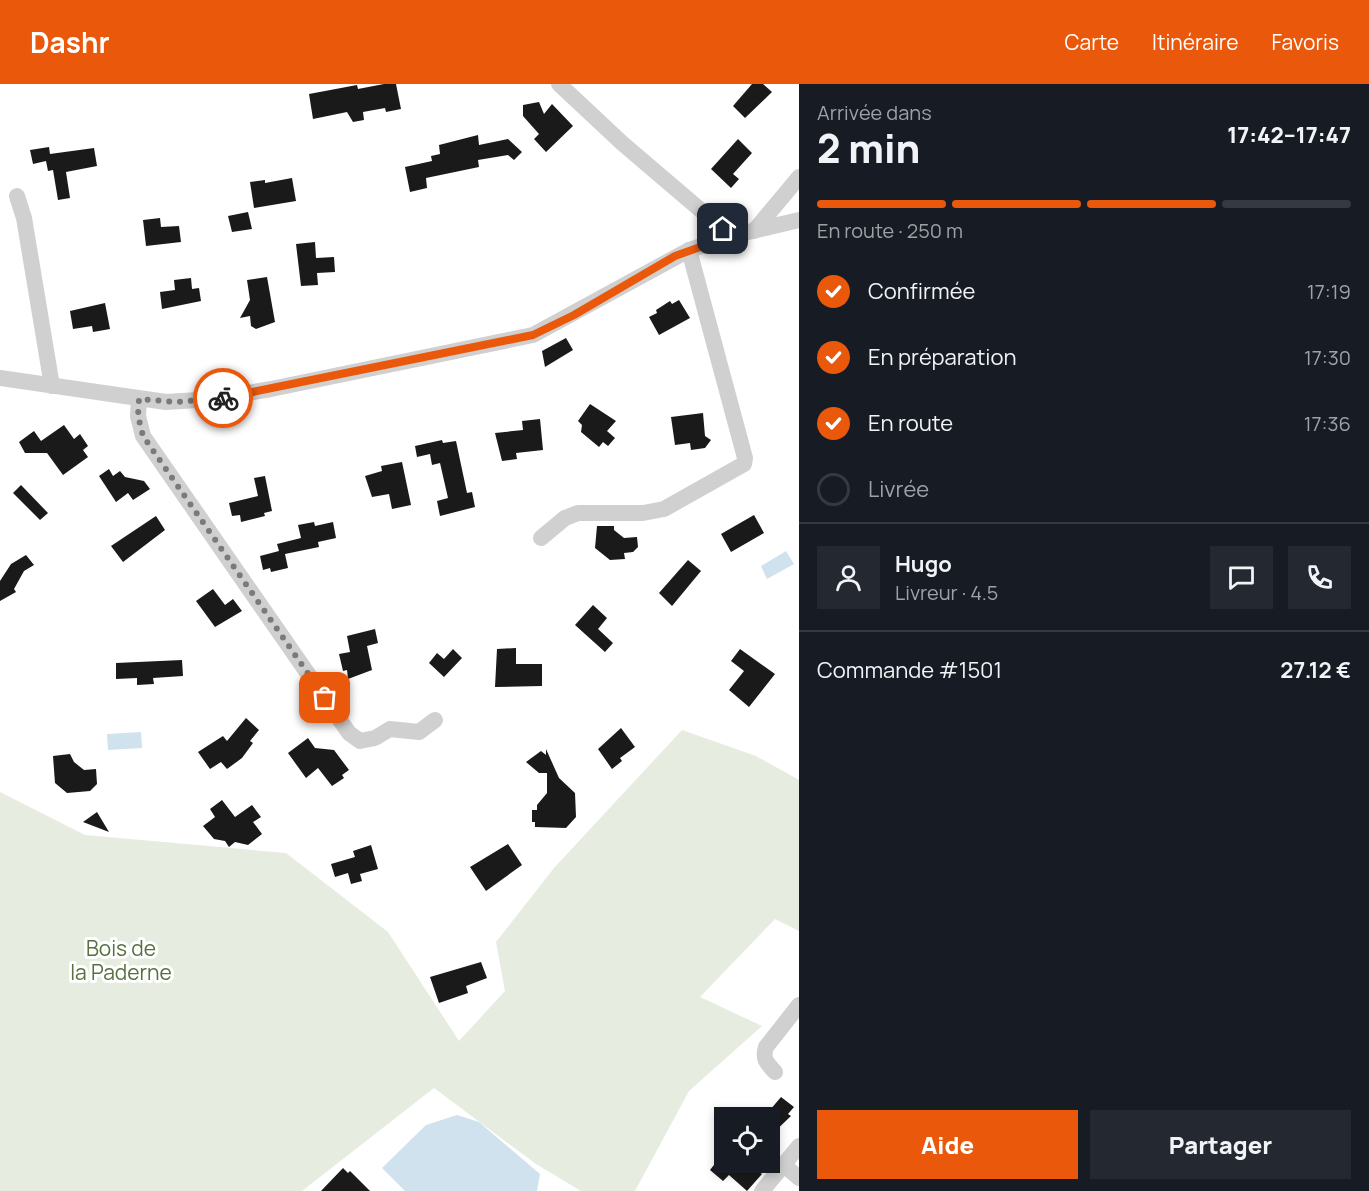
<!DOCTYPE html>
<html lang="fr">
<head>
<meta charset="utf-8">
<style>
  :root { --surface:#171b24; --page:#242831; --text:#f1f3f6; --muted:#9ea1a6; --line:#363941; --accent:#ea580c }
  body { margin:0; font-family:Manrope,sans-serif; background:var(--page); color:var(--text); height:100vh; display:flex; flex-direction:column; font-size:22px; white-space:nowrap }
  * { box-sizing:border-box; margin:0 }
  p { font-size:20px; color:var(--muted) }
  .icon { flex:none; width:33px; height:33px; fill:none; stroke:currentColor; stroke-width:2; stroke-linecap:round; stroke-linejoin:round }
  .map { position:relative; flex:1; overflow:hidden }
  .drawer { display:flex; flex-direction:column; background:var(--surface); width:570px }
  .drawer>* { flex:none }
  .buttons { position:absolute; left:714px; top:1023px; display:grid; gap:12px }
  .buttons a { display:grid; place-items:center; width:66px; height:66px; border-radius:0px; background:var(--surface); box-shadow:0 3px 9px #0003; font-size:30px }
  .pin { position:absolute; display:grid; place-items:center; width:51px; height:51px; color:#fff; margin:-26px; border-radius:12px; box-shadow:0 3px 9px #0006 }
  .courier { position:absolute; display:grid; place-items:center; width:60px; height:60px; margin:-30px; border:4px solid #ea580c; border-radius:50%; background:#fff; color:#222; box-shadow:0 2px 8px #0007 }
  .head em { font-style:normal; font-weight:800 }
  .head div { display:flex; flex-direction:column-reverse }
  .head { display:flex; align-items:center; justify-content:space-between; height:102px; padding:0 18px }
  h1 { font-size:39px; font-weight:800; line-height:45px }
  .bar { display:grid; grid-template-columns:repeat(4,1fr); gap:9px 6px; align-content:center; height:72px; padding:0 18px }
  .bar i { height:8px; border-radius:4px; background:var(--line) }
  .bar .on { background:var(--accent) }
  .bar p { grid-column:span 4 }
  .line { display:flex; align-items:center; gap:15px; padding:0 18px; border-top:2px solid var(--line) }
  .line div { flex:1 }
  .round { display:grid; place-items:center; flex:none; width:63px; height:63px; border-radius:0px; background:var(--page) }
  ol { padding:0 18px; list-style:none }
  li { display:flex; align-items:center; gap:18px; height:66px }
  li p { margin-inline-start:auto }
  li .icon { padding:6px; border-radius:50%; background:var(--accent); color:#fff; stroke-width:4 }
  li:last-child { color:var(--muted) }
  li i { width:33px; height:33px; border:3px solid var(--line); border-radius:50% }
  .button { display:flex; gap:12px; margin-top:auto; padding:12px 18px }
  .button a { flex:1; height:69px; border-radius:0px; background:var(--accent); color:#fff; font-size:24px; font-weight:800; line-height:69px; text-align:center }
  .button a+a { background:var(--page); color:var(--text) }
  header { display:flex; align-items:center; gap:36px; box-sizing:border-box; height:84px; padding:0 30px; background:var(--accent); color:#fff }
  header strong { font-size:28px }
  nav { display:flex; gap:33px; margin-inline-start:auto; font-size:21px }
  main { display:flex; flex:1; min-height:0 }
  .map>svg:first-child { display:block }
</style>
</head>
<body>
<header>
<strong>Dashr</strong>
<nav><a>Carte</a><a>Itinéraire</a><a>Favoris</a></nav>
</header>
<main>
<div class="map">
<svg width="799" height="1107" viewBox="0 0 799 1107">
  <rect width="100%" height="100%" fill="#fff"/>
  <polygon fill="#e6ecdf" points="682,646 756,672 799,696 799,847 775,835 700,913 762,942 689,1007 635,1107 581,1107 536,1080 434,1004 302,1107 0,1107 0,708 85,751 286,769 388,848 459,957 505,907 496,858 554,784"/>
  <g fill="#cfe2ee">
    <polygon points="786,467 794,480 767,495 761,482"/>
    <polygon points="141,648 142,664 108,666 107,650"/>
    <polygon points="457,1031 479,1038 540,1090 537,1107 405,1107 382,1084 426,1041"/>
  </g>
  <g fill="#1a1a1a">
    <polygon points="384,0 396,0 401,25 386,28 385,24 363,28 364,36 353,38 347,28 313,35 309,10 357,1 358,5"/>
    <polygon points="752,0 763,0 772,8 745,34 733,22"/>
    <polygon points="539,18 544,30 552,20 573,42 546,68 534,55 539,50 523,32 523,21"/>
    <polygon points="478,51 479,61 508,55 522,68 514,76 508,71 478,76 479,83 426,94 427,104 410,108 405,83 432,77 431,72 440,70 439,61"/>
    <polygon points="738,55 752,69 733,90 739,95 731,104 711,85"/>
    <polygon points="49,63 50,70 94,64 97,82 66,88 70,114 58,116 53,86 48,87 46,77 33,80 30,66"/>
    <polygon points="292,94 296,117 254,124 250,98 265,96 265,99"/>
    <polygon points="248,128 252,145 232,148 228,132"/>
    <polygon points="160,134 161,143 179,142 181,158 146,162 143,136"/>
    <polygon points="315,158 316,174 334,173 335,188 317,189 318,201 301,202 296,160"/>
    <polygon points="267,193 275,238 256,245 251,242 250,232 240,234 250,216 247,196"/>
    <polygon points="191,194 192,205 199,204 201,217 162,225 160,208 175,206 174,196"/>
    <polygon points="679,216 690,234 659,251 649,233 657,229 656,226 670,217 672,220"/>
    <polygon points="105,219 110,245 93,248 92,242 73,245 70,227"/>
    <polygon points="566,254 573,266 545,283 542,267"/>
    <polygon points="590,320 616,337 607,347 615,354 608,362 603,358 599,363 581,348 582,341 578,337"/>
    <polygon points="703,329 705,352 711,356 705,364 691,366 690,359 675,361 671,333"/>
    <polygon points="540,335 543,366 516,369 517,375 502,377 495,349 523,346 522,337"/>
    <polygon points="64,341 74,355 80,350 88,362 83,366 88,373 63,391 47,369 25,369 19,358 34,347 41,357"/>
    <polygon points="442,356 443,359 456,357 467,409 472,408 475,423 440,432 437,417 448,414 440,379 432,381 430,370 417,373 415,362"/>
    <polygon points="402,378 411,421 392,425 389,410 372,413 365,392 382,387 381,382"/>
    <polygon points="109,385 113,392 120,387 125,393 144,397 150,405 133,416 128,409 116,418 99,392"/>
    <polygon points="265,392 272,427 264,429 265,432 241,438 240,431 232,432 229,419 258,412 254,394"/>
    <polygon points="21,401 48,429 40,436 13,409"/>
    <polygon points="754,431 764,449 731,468 721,450"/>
    <polygon points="156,432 165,446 123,478 111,462"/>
    <polygon points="314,438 315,442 333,438 336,454 318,458 319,463 285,470 288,484 271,488 270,484 263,486 260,472 279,467 277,460 301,454 298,441"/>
    <polygon points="597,442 614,442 614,446 624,454 637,453 638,463 633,468 624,469 625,475 610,476 595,464"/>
    <polygon points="26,471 34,481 24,487 14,505 16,508 0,517 0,497 11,480"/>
    <polygon points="688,476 701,487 672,522 659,509"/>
    <polygon points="213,505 225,521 233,515 242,527 215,543 196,517"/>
    <polygon points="593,521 607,534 598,545 613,559 605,568 575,541"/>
    <polygon points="375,545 378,559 367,562 372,586 348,595 347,586 343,587 339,570 350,568 347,552"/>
    <polygon points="516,564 516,580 542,580 542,602 495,603 497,565"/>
    <polygon points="453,565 462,574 444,593 429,579 437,569 444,575"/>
    <polygon points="740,565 775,590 749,623 729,606 744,587 731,577"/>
    <polygon points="182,576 183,592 153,594 154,600 137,601 137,594 116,595 116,579"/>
    <polygon points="246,634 259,646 250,657 253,659 242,674 227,685 221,678 210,685 198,668 223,652 227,657"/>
    <polygon points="621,644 635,663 620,674 622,677 612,685 598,665"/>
    <polygon points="308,654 315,664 334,666 349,686 342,691 344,694 332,702 318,684 306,694 288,669"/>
    <polygon points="546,665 559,694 575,709 576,733 566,744 535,743 535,738 532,738 532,726 537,726 537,721 547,709 547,689 539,689 526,678 541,667 546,671"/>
    <polygon points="70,670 74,678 84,686 96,685 97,700 90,707 67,709 55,699 53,672"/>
    <polygon points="222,716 235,733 252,721 261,733 253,738 262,750 248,761 235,758 229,763 225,757 214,755 203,742 215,733 210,725"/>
    <polygon points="97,728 109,748 83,738"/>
    <polygon points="508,760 522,781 486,807 470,783"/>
    <polygon points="371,761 378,785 360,790 362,797 351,800 348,789 335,793 331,780 355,773 353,767"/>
    <polygon points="481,878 487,894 466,902 468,909 439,919 430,893"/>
    <polygon points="781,1013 794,1023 788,1030 791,1032 770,1052 770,1026"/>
    <polygon points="724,1068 724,1078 759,1078 754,1084 762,1090 747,1107 729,1091 723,1097 710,1086"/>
    <polygon points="343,1084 348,1089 350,1087 370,1107 321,1107"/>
  </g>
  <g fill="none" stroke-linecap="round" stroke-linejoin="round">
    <g stroke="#d0d0d0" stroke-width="16">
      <polyline points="559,0 622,59 731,152"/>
      <polyline points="17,112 24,134 52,302"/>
      <polyline points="754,147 799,93"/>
      <polyline points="0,294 166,318 214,315 271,305 533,251 689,166 731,152 799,136"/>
      <polyline points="139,315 138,332 143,352 349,649 360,657 375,654 390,645 419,648 435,636"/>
      <polyline points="541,454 565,434 578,429 643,429 664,425 744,380 745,374 689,166"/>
      <path d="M775,988C767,979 762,975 766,963L799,921"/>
      <polyline points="784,1081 799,1094"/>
      <polyline points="762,1107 799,1062"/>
    </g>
  </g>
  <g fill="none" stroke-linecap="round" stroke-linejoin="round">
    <polyline stroke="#7a7a7a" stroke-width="6" stroke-dasharray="0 10.8" points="223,314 177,318 139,315 138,332 143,352 325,614"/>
    <polyline stroke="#ea580c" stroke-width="8" points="223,314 533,251 574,231 675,172 731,152 723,145"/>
  </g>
  <g text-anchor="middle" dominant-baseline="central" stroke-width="6" stroke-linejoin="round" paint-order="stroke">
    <g font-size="21" fill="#56703f" stroke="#fff">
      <text x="121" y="864">Bois de<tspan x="121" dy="24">la Paderne</tspan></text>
    </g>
  </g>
</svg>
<div class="buttons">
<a><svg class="icon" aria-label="locate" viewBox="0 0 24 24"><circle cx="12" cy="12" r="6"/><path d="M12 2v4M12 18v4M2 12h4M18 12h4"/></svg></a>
</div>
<div class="pin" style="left:325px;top:614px;background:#ea580c"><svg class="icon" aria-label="bag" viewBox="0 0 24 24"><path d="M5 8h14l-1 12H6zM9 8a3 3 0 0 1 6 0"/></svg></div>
<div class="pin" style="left:723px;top:145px;background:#1f2937"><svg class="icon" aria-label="home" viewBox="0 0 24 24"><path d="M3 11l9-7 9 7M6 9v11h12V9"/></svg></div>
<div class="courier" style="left:223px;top:314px"><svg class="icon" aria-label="bike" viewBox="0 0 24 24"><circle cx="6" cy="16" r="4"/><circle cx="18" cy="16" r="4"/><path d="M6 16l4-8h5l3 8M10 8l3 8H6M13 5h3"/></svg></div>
</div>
<section class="drawer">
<div class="head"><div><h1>2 min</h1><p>Arrivée dans</p></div><em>17:42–17:47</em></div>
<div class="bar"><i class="on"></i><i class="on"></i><i class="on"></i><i></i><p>En route · 250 m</p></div>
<ol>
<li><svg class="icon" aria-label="check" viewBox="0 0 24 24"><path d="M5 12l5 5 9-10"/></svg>Confirmée<p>17:19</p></li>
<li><svg class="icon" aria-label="check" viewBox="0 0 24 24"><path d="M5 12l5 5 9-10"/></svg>En préparation<p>17:30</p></li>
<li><svg class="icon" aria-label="check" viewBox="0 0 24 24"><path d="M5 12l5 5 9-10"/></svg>En route<p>17:36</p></li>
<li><i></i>Livrée</li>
</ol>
<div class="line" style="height:108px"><a class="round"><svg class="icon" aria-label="person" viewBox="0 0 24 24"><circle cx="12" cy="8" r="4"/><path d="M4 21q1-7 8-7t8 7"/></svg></a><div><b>Hugo</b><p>Livreur · 4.5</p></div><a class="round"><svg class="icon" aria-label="chat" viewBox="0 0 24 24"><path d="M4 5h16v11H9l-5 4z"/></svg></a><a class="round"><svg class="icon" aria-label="phone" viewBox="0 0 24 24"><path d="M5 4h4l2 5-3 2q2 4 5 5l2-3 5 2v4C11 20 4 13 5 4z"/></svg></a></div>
<div class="line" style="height:78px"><div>Commande #1501</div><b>27.12 €</b></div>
<div class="button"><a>Aide</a><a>Partager</a></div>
</section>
</main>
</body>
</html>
